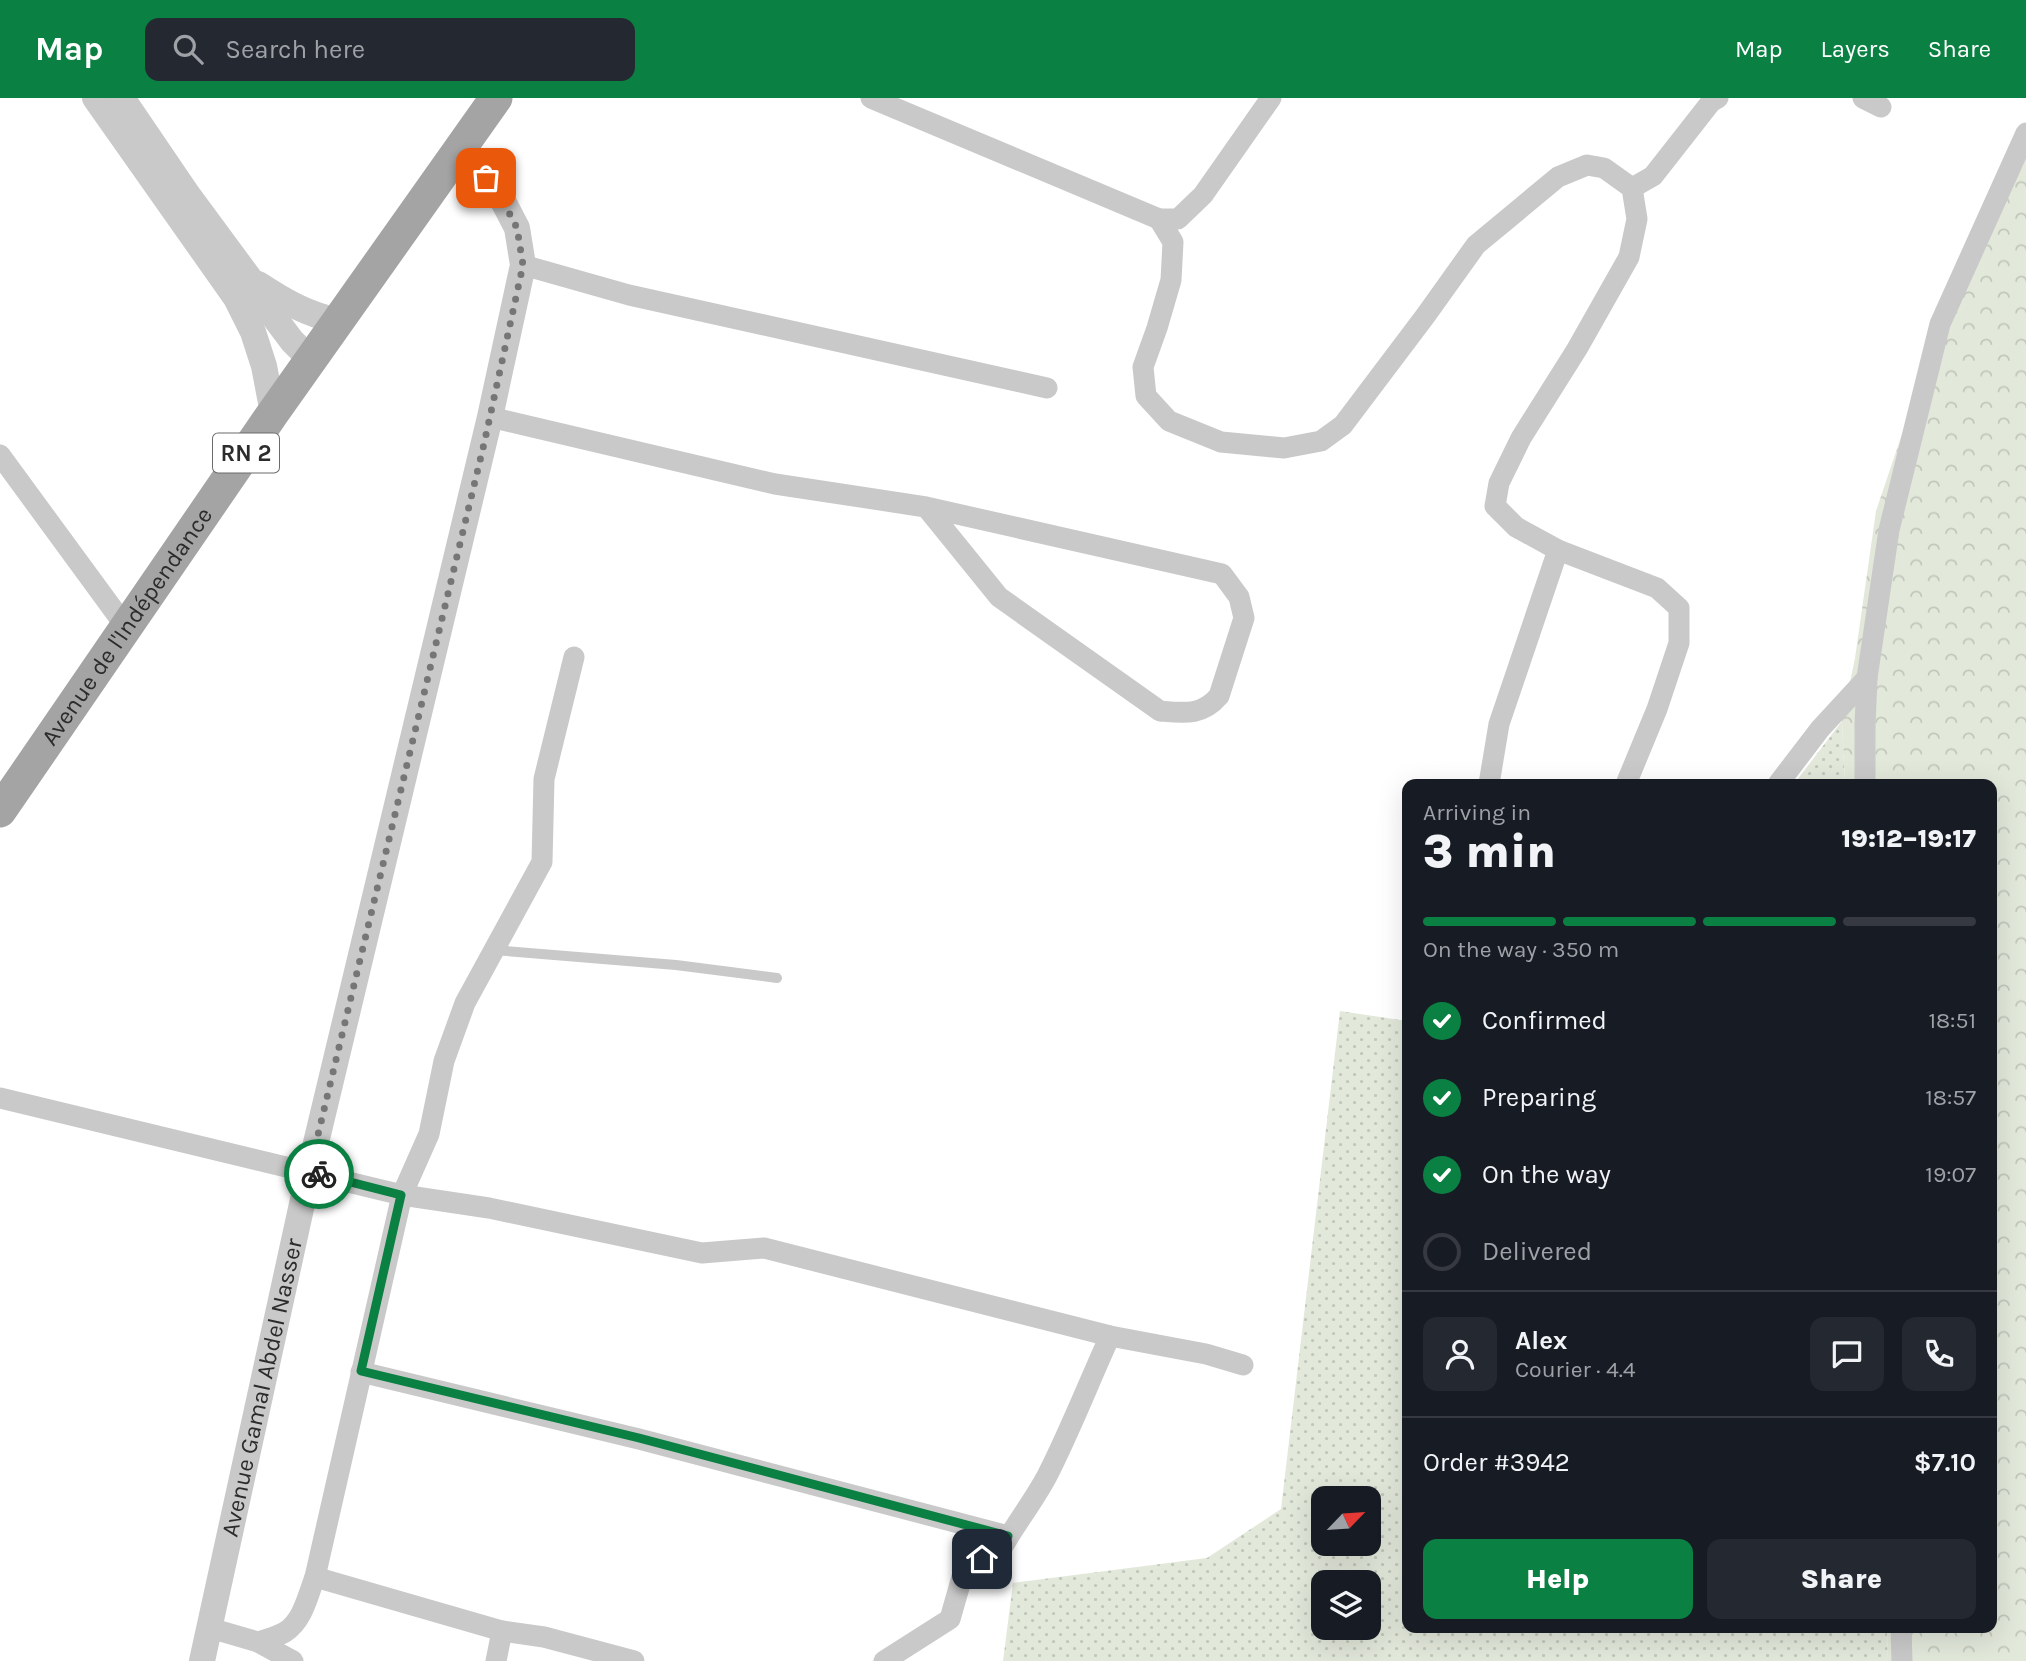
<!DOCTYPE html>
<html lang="en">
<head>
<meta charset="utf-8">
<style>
  :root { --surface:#171b24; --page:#242831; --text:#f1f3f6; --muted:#9ea1a6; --line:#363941; --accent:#0b8043 }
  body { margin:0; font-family:Karla,sans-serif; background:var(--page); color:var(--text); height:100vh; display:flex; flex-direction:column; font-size:26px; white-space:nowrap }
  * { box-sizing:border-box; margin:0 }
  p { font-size:23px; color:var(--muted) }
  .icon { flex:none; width:38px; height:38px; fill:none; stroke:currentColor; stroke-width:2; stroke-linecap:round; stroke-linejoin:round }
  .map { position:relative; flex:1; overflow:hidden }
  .drawer { position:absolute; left:1402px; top:681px; width:595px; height:854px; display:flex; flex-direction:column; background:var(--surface); border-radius:14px; box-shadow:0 7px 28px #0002 }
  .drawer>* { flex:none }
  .needle { width:46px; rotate:65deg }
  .controls { position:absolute; left:1311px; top:1388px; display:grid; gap:14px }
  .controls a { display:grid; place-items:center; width:70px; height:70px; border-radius:14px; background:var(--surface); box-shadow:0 7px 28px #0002; font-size:35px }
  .pin { position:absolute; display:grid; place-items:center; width:60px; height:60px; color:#fff; margin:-30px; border-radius:14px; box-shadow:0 4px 10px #0006 }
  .courier { position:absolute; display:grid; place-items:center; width:70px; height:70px; margin:-35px; border:5px solid #0b8043; border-radius:50%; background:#fff; color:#222; box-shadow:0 2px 9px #0007 }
  .overview em { font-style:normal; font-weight:800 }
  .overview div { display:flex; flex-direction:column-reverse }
  .overview { display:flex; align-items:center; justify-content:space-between; height:119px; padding:0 21px }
  h1 { font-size:46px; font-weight:800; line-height:52px }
  .bar { display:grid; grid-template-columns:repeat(4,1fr); gap:10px 7px; align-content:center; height:84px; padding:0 21px }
  .bar i { height:9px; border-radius:5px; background:var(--line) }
  .bar .active { background:var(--accent) }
  .bar p { grid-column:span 4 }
  .line { display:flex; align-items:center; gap:18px; padding:0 21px; border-top:2px solid var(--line) }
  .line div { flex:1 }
  .round { display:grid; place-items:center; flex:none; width:74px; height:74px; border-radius:14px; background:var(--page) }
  ol { padding:0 21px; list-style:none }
  li { display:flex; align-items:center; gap:21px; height:77px }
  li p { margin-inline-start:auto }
  li .icon { padding:7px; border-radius:50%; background:var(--accent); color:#fff; stroke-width:4 }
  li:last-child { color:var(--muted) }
  li i { width:38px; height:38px; border:4px solid var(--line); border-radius:50% }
  .button { display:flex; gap:14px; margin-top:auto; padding:14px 21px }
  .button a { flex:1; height:80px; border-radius:14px; background:var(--accent); color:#fff; font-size:28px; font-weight:800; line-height:80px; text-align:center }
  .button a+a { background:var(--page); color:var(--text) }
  header { display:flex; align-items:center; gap:42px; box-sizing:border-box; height:98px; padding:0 35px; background:var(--accent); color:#fff }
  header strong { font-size:33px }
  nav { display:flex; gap:38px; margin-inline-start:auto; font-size:24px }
  .search { width:490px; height:63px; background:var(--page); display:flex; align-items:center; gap:18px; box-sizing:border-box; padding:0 24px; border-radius:14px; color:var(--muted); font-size:26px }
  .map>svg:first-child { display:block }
</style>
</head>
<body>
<header>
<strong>Map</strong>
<div class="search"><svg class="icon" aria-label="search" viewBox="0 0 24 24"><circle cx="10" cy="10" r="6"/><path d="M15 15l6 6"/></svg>Search here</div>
<nav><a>Map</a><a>Layers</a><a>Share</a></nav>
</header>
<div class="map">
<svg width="2026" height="1563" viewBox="0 0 2026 1563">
  <defs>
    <pattern id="grass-dots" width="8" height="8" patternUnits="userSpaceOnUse" patternTransform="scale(1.75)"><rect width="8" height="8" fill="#e2e8da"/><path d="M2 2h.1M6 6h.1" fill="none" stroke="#c2c7bb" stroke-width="1.8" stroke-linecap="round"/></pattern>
    <pattern id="forest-crowns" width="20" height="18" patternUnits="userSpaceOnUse" patternTransform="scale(1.75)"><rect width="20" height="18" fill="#e2e8da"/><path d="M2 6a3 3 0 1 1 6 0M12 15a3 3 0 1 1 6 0" fill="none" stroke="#c2c7bb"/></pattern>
  </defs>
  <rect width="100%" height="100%" fill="#fff"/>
  <g fill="url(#grass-dots)" fill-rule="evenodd">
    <polygon points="1842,623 1845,686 1794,686"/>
    <path d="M1340,913L1407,923V1530H1887L1888,1563H1003L1013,1485L1207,1460L1281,1411ZM1323,1400H1368V1446H1323ZM1323,1484H1368V1530H1323Z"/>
  </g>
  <polygon fill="url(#forest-crowns)" points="2026,38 2026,1563 1888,1563 1887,1530 1992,1530 1992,686 1845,686 1842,623 1855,560 1876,413 1937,233"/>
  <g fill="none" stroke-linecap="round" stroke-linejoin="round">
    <polyline stroke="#c9c9c9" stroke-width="10" points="494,852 676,867 777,880"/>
    <g stroke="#c9c9c9" stroke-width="21">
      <polyline points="871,0 1159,121"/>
      <polyline points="1271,0 1203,97 1178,121 1159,121 1173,144 1171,182 1157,230 1143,269 1146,298 1169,323 1221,344 1284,350 1321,343 1343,327 1426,217 1476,147 1558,79 1587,67 1604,70 1632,90 1637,121 1629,159 1577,251 1521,340 1499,385 1495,408 1516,429 1558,452 1657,490 1679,510 1679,545 1657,611 1626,686"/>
      <polyline points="1863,0 1881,9"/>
      <polyline points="1632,90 1653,78 1711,4 1718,0"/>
      <polyline points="523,167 629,197 1047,290"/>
      <path d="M490,319L775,386L926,409L1222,476L1239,499L1244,520L1219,598C1202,618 1184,615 1160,613L999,499L926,409"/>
      <polyline points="0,357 126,529"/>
      <polyline points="1489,686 1499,626 1558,452"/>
      <polyline points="1778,686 1820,631 1867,580"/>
      <polyline points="1865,686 1865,627 1867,580 1889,432 1940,226 2026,35"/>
      <polyline points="0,1000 402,1097 489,1110 702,1155 764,1150 1110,1238 1206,1256 1243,1267"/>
      <polyline points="361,1274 639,1341 1008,1438"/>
      <polyline points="315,1479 502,1533 544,1539 634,1563"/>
      <polyline points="210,1530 258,1544 293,1563"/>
      <polyline points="1901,1530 1902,1563"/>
      <path d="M258,1544C266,1541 277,1539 285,1534C303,1523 308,1497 315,1479L402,1097L429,1036L444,963L465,905L542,764L544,681L574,559"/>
      <polyline points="496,1563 502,1533"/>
      <path d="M884,1563L950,1521L966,1465L998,1457C1013,1429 1032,1406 1047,1378C1070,1333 1089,1284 1110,1238"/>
    </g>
    <g stroke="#c9c9c9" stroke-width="26">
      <polyline points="95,0 236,200 253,234 264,268 273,315"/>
      <polyline points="122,0 188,97 250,181 271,215 292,243 310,261"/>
      <path d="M258,186C284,203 306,216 338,223"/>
      <path id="s1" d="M202,1563L309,1074L490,319L523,167L517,130L504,105L486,80L460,52"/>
    </g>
    <path stroke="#a4a4a4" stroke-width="33" id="s2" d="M0,713L273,315L496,0"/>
  </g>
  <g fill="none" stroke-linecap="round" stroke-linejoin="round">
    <polyline stroke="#767676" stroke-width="7" stroke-dasharray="0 12.6" points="319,1076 309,1074 484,346 523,167 517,130 504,105 486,80"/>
    <polyline stroke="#0b8043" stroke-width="9" points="319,1076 401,1097 361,1273 639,1340 1008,1438 999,1457 982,1461"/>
  </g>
  <g text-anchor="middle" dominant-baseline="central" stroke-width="7" stroke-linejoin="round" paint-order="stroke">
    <rect fill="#fff" stroke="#6b6b6b" stroke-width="2" x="213" y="335.5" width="66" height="39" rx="5"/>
    <g font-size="23" font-weight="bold" fill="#2c2c2c">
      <text x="246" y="355">RN 2</text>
    </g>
    <g font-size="24" fill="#2c2c2c" stroke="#fff">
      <text stroke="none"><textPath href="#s2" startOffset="224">Avenue de l'Indépendance</textPath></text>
      <text stroke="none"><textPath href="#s1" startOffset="280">Avenue Gamal Abdel Nasser</textPath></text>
    </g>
  </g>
</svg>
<div class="controls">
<a><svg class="needle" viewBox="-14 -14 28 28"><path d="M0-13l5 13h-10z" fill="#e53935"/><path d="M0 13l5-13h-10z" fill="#9ea1a6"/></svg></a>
<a><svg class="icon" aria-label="layers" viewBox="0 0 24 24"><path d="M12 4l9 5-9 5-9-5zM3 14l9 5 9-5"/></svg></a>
</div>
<div class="pin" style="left:486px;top:80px;background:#ea580c"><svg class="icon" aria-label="bag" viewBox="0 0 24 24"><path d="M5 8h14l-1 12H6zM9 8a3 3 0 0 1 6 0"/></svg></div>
<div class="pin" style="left:982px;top:1461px;background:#1f2937"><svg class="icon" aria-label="home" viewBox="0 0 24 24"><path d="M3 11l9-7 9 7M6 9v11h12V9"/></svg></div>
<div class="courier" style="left:319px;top:1076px"><svg class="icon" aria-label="bike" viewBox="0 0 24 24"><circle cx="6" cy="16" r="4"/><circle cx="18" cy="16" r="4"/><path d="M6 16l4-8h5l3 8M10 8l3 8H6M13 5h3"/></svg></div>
<section class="drawer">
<div class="overview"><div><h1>3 min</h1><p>Arriving in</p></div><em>19:12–19:17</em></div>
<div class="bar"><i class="active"></i><i class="active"></i><i class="active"></i><i></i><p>On the way · 350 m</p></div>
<ol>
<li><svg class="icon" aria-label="check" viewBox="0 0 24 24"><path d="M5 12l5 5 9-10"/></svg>Confirmed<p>18:51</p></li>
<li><svg class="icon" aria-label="check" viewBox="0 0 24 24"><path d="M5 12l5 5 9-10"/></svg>Preparing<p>18:57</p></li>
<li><svg class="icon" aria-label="check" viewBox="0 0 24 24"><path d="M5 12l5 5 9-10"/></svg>On the way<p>19:07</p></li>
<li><i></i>Delivered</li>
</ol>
<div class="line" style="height:126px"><a class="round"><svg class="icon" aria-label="person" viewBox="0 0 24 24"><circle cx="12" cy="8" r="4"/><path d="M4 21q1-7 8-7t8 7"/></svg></a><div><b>Alex</b><p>Courier · 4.4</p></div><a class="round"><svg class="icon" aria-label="chat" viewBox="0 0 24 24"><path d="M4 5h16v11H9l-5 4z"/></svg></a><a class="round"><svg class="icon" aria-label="phone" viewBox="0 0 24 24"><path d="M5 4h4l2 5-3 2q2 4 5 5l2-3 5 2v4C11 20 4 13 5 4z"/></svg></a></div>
<div class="line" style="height:91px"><div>Order #3942</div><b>$7.10</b></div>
<div class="button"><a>Help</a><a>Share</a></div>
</section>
</div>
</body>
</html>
